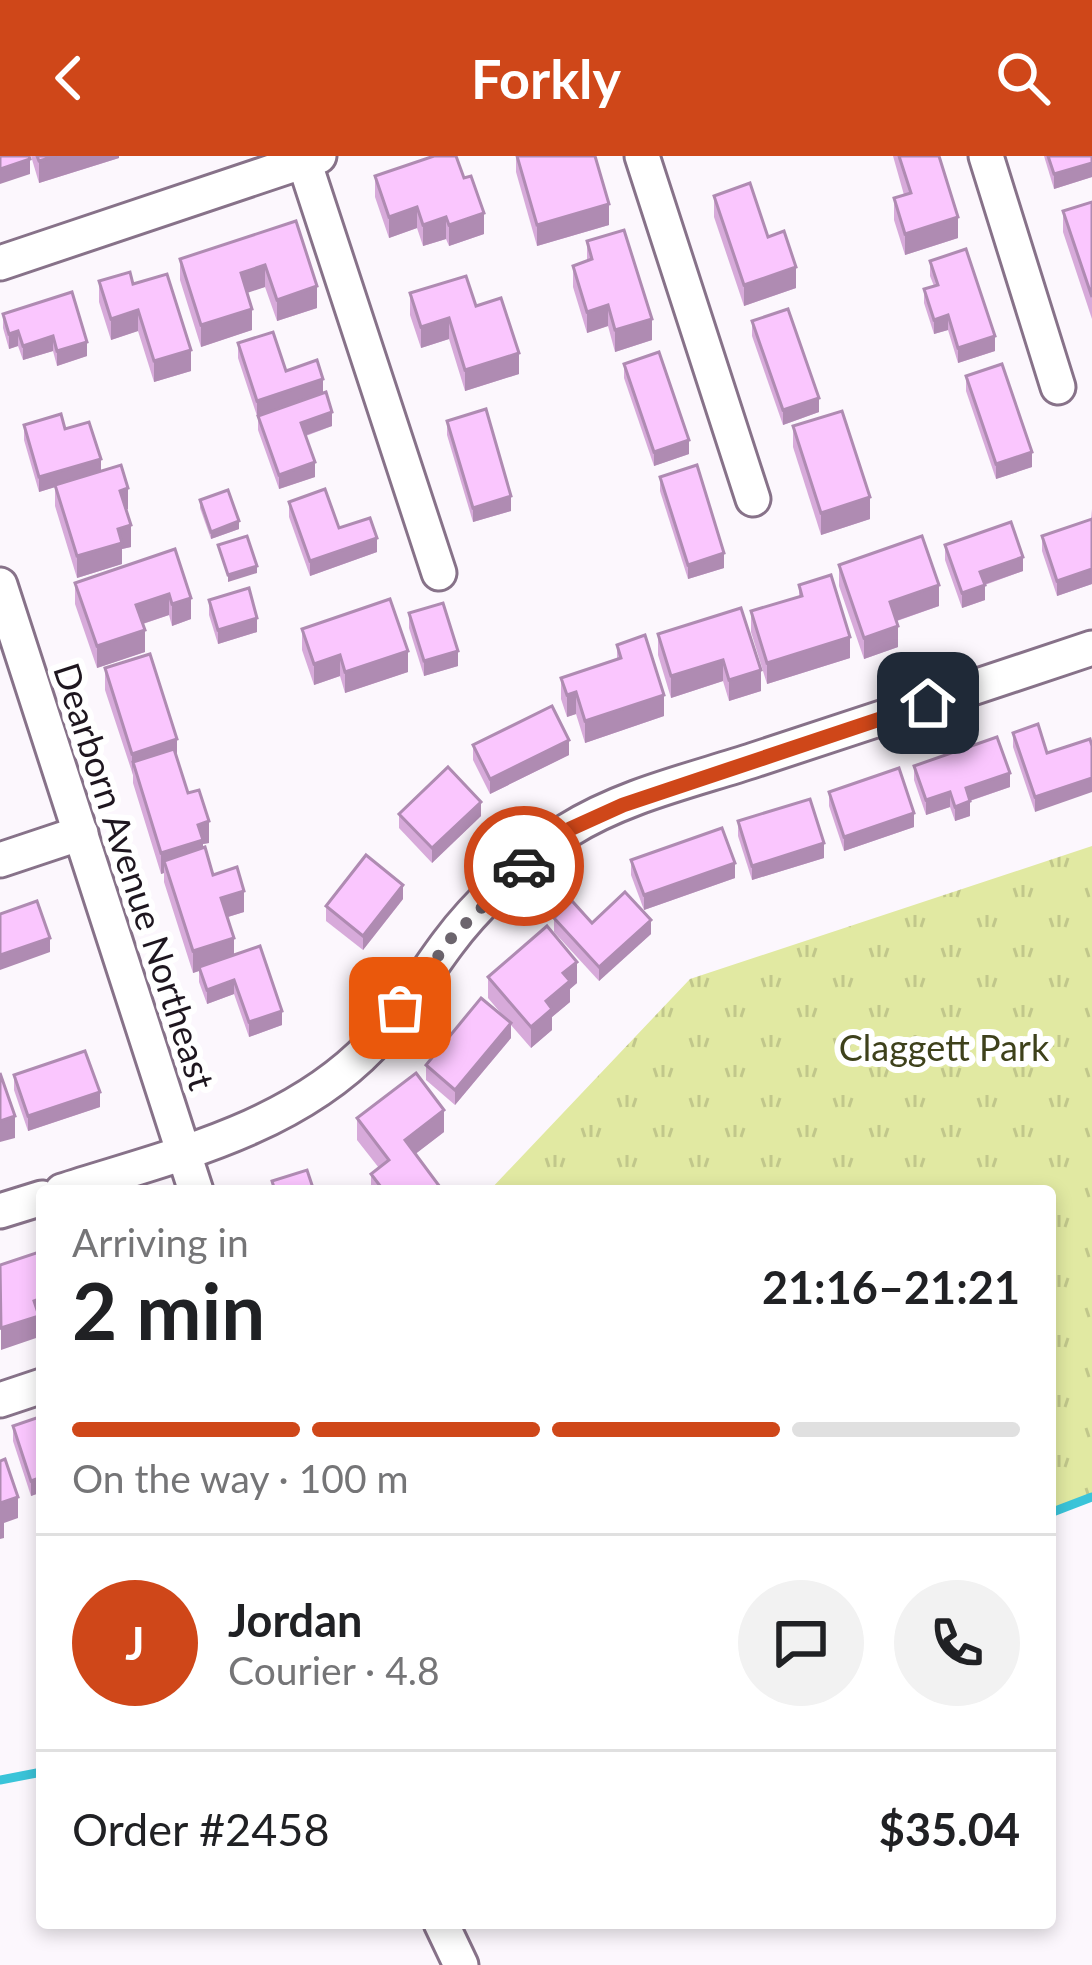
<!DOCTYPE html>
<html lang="en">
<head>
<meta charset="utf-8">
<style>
  :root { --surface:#fff; --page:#f2f2f2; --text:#202124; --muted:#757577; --line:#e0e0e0; --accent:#cf4719 }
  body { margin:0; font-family:Lato,sans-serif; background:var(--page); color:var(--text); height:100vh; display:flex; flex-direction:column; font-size:45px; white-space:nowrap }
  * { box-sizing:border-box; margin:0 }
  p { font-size:39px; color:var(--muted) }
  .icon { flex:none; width:66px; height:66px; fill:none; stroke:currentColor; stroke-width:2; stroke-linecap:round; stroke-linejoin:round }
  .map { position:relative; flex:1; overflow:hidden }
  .panel { position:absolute; left:36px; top:1029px; width:1020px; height:744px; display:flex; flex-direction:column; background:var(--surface); border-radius:12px; box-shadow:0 6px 18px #0003 }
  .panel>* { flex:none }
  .pin { position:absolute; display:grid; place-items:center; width:102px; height:102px; color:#fff; margin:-51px; border-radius:24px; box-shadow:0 6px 18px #0006 }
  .courier { position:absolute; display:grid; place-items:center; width:120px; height:120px; margin:-60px; border:9px solid #cf4719; border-radius:50%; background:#fff; color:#222; box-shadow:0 3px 15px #0007 }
  .headline em { font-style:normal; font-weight:700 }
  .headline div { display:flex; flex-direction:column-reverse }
  .headline { display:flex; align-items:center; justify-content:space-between; height:204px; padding:0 36px }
  h1 { font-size:78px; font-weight:700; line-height:90px }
  .bar { display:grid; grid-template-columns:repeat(4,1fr); gap:18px 12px; align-content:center; height:144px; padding:0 36px }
  .bar i { height:15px; border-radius:9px; background:var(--line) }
  .bar .on { background:var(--accent) }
  .bar p { grid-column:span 4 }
  .line { display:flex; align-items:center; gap:30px; padding:0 36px; border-top:3px solid var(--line) }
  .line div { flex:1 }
  .round { display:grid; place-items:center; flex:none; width:126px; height:126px; border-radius:63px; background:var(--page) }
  header { display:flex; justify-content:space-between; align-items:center; height:156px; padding:0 36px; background:var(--accent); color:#fff; font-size:54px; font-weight:700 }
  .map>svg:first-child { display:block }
</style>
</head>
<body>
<header><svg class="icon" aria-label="back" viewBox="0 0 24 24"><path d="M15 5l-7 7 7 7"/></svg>Forkly<svg class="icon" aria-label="search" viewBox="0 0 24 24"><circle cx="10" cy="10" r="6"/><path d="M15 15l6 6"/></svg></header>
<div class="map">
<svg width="1092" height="1809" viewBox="0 0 1092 1809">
  <defs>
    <pattern id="park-tufts" width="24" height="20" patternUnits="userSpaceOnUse" patternTransform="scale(3)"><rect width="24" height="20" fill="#e1e9a2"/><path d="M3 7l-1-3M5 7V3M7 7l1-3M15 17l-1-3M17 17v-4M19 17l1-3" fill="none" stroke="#c1c78b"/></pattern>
  </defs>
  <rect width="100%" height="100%" fill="#fcf7fd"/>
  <polygon fill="url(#park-tufts)" points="1092,690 1092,1341 1050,1357 1050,1035 489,1035 690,823"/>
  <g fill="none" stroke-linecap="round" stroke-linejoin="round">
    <g stroke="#3ac4d9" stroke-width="9">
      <polyline points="1050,1357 1092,1341"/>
      <polyline points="0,1624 42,1616"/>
    </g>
    <g stroke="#877289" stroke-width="39">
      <g id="minor">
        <polyline points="642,0 753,343"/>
        <polyline points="986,0 1058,231"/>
        <polyline points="304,5 439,417"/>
        <polyline points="0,107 319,0"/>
        <polyline points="0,429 196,1035"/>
        <polyline points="0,704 81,677"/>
        <path d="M62,1035C171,1000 291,974 372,889C401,859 423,820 448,787C476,749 528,700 567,675C622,640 693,624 754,604C867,567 979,530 1092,492"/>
        <polyline points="0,1055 42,1042"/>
        <polyline points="0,1244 42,1230"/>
        <polyline points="441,1767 461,1809"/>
      </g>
    </g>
    <use href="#minor" stroke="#fff" stroke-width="33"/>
  </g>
  <g fill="#d7aada">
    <polygon points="31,0 119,0 119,2 39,27"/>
    <polygon points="516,0 595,0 609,69 537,90 516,16"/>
    <polygon points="893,0 939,0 958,82 905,99 894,64 894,42 904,39"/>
    <polygon points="1044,0 1092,0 1092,21 1054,33"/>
    <polygon points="375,20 484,78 449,90 446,83 423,90 417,72 389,82 375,41"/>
    <polygon points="714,40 768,81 796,132 744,150 714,61"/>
    <polygon points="1092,46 1092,163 1063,76 1063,55"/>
    <polygon points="296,65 317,152 277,165 265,131 247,136 252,174 201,191 180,124 180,103"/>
    <polygon points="587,85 652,184 615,196 608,170 587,177 573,131 573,110 587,105"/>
    <polygon points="930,105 995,195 958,207 948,174 934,178 924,147 924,133 934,130 930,120"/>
    <polygon points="99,125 133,128 191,215 154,226 138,175 111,184 99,146"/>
    <polygon points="410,137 476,150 519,218 465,235 449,183 421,192 410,159"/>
    <polygon points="3,158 87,200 57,210 53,195 23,204 18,190 9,193 3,172"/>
    <polygon points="752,165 819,256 783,269 752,180"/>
    <polygon points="238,187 323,237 332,270 306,280 315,321 279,333 258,274 258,260 279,252 257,260 238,202"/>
    <polygon points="624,208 689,298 654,310 624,222"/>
    <polygon points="966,220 1032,311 996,323 966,235"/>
    <polygon points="447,265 511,355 473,366 447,279"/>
    <polygon points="24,269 65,273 101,315 128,353 126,354 131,391 122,393 122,408 77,422 55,350 55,331 39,336 24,284"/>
    <polygon points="793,270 870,363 821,379 793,291"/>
    <polygon points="660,321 724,412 688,423 660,335"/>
    <polygon points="200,344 239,373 211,383 200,352"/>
    <polygon points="289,346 377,396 310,420 289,361"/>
    <polygon points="1092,353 1092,428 1057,440 1042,395 1042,380 1091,364"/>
    <polygon points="945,389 1023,415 985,429 985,444 962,452 945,404"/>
    <polygon points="175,393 191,463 172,470 169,459 143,468 145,496 97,512 75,448 75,427"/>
    <polygon points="839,409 939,450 897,465 898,491 864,503 839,430"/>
    <polygon points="799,429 850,502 767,528 751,476 751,455 799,441"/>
    <polygon points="209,444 257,476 218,488 209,459"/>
    <polygon points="741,452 761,535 729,545 723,525 671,542 658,499 658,478"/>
    <polygon points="409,457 458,510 424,520 409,472"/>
    <polygon points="302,473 408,516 345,537 340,520 314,529 302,494"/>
    <polygon points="617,489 664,560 585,587 576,558 567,561 561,543 561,522 617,503"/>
    <polygon points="105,512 177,603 188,637 209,687 203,688 203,692 213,719 244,756 228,761 234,799 282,869 249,881 234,838 207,848 199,826 199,815 193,817 164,726 164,717 161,718 133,627 133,619 105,534"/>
    <polygon points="1013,577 1047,597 1035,656 1013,591"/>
    <polygon points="473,589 569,599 490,638 473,604"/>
    <polygon points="914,610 1010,631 970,645 970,660 955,665 950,651 926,659 914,624"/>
    <polygon points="829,636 914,671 844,695 829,650"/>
    <polygon points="399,658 481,660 432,707 399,672"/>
    <polygon points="738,665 824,702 752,724 738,680"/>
    <polygon points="631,704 735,722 644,754 631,719"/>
    <polygon points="403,743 363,794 326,765 326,750"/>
    <polygon points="554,762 592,767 651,778 599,825 554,776"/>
    <polygon points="488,821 577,827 570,833 570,846 552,861 552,874 531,892 511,869 511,882 455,949 426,924 426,909 505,862 488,842"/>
    <polygon points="14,919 100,951 28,975 14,934"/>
    <polygon points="357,962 444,976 415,998 443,1035 371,1035 371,1018 379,1012 357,984"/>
    <polygon points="42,1260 42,1336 31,1340 13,1285 13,1270"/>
  </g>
  <g fill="#af8bb2">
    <polygon points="56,0 119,0 119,2 39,27 39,5"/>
    <polygon points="30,3 30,18 0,28 0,13"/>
    <polygon points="1092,7 1092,21 1054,33 1054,18"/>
    <polygon points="609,48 609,69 537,90 537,69"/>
    <polygon points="417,51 417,72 389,82 389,61"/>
    <polygon points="484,57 484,78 449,90 449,69"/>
    <polygon points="446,61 446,83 423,90 423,69"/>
    <polygon points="958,61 958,82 905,99 905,78"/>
    <polygon points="265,109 265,131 241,139 241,117"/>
    <polygon points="796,111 796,132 744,150 744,129"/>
    <polygon points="317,130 317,152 277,165 277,144"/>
    <polygon points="608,149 608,170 587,177 587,156"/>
    <polygon points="252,153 252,174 201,191 201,169"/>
    <polygon points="138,154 138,175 111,184 111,163"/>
    <polygon points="948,159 948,174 934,178 934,164"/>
    <polygon points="449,162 449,183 421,192 421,171"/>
    <polygon points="652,163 652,184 615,196 615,174"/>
    <polygon points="18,175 18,190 9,193 9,178"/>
    <polygon points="53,180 53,195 23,204 23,190"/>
    <polygon points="995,180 995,195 958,207 958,192"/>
    <polygon points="87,186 87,200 57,210 57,195"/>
    <polygon points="191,194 191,215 154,226 154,205"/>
    <polygon points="519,197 519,218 465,235 465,214"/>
    <polygon points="323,223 323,238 257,260 257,245"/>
    <polygon points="819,242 819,256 783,269 783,254"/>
    <polygon points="332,256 332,270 301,281 301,267"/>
    <polygon points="689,284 689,298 654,310 654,296"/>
    <polygon points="1032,296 1032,311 996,323 996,308"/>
    <polygon points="101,303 101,317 39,336 39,321"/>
    <polygon points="315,306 315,321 279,333 279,319"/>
    <polygon points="128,332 128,353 120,356 120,335"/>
    <polygon points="511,340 511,355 473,366 473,352"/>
    <polygon points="870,341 870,363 821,379 821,357"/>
    <polygon points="239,365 239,373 211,383 211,376"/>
    <polygon points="131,369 131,391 122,393 122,408 77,422 77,400 118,373"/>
    <polygon points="377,382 377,396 310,420 310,405"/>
    <polygon points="724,397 724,412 688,423 688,409"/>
    <polygon points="1023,401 1023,415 980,430 980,416"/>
    <polygon points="257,410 257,417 228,426 228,419"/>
    <polygon points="1092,413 1092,428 1057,440 1057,425"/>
    <polygon points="939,429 939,450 890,467 890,446"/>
    <polygon points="985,429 985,444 962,452 962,437"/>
    <polygon points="169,438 169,459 136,470 136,449"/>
    <polygon points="191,442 191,463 172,470 172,448"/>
    <polygon points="257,462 257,476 218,488 218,474"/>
    <polygon points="898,470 898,491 864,503 864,482"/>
    <polygon points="145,474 145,496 97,512 97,490"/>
    <polygon points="850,481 850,502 767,528 767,507"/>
    <polygon points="408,495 408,516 345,537 345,516"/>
    <polygon points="458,495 458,510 424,520 424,505"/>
    <polygon points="340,499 340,520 314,529 314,508"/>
    <polygon points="723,504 723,525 671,542 671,520"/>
    <polygon points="761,514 761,535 729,545 729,524"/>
    <polygon points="576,536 576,558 567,561 567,539"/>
    <polygon points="664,539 664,560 585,587 585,565"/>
    <polygon points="177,583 177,605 133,606 132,619 132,598"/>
    <polygon points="569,584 569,599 490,638 490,623"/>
    <polygon points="1010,617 1010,631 966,646 966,632"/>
    <polygon points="1092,622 1092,636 1035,656 1035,641"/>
    <polygon points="950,636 950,651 926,659 926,644"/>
    <polygon points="970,645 970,660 955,665 955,651"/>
    <polygon points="481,646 481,660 432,707 432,692"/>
    <polygon points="914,657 914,671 844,695 844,681"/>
    <polygon points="209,665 209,687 203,688 203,705 164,705 164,717 161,718 161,697 198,669"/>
    <polygon points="824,687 824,702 752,724 752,710"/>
    <polygon points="735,707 735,722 644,754 644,739"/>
    <polygon points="403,729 403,743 363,794 363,780"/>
    <polygon points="244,735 244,756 221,763 221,742"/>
    <polygon points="651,764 651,778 599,825 599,811"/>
    <polygon points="50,782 50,796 0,814 0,799"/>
    <polygon points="234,782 234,803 193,817 193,795"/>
    <polygon points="577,806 577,827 570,833 570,846 552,861 552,874 531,892 531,871 563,817"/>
    <polygon points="234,824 234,838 207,848 207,834"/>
    <polygon points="282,855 282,869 249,881 249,866"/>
    <polygon points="511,867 511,882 455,949 455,934"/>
    <polygon points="100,936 100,951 28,975 28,960"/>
    <polygon points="444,954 444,976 405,1006 405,984"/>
    <polygon points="15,960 15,982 0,986 0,965"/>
    <polygon points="42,1142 42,1164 39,1165 39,1181 1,1194 1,1172 34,1145"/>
    <polygon points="42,1321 42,1336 31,1340 31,1325"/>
    <polygon points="18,1341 18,1362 4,1367 4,1382 0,1383 0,1347"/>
  </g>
  <g fill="#fac6fe" stroke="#af8bb2" stroke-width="3">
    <polygon points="0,0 29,0 30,3 0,13"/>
    <polygon points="37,0 56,0 39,5"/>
    <polygon points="434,0 456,0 464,22 471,20 484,57 449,69 446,61 423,69 417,51 389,61 375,20"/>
    <polygon points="517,0 595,0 609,48 537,69"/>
    <polygon points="899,0 939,0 958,61 905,78 894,42 911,37"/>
    <polygon points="1048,0 1092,0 1092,7 1054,18"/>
    <polygon points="750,27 768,81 784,75 796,111 744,129 714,40"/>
    <polygon points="1092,46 1092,141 1063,55"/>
    <polygon points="296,65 317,130 277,144 265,109 241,117 252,153 201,169 180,103"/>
    <polygon points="624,74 652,163 615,174 608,149 587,156 573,110 592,103 587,85"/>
    <polygon points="966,93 995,180 958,192 948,159 934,164 924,133 938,129 930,105"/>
    <polygon points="130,116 133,128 167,118 191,194 154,205 138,154 111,163 99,125"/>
    <polygon points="466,120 476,150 501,142 519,197 465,214 449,162 421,171 410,137"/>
    <polygon points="72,136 87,186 57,195 53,180 23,190 18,175 9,178 3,158"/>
    <polygon points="788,153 819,242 783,254 752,165"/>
    <polygon points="273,176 286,215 317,204 323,223 257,245 238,187"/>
    <polygon points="659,196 689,284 654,296 624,208"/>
    <polygon points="1002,208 1032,296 996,308 966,220"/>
    <polygon points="326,236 332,256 301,267 315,306 279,319 258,260"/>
    <polygon points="486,253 511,340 473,352 447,265"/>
    <polygon points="842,255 870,341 821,357 793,270"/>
    <polygon points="61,258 65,273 89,266 101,303 39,321 24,269"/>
    <polygon points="121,309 128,332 120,335 131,369 118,373 122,387 77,400 55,329"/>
    <polygon points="697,309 724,397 688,409 660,321"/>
    <polygon points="325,333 339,372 370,362 377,382 310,405 289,346"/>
    <polygon points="228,334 239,365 211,376 200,344"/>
    <polygon points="1092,363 1092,413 1057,425 1042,380"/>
    <polygon points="1011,366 1023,401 980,416 985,429 962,437 945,389"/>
    <polygon points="247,380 257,410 228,419 218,389"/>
    <polygon points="922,380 939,429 890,446 898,470 864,482 839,409"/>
    <polygon points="175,393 191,442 172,448 169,438 136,449 145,474 97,490 75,427"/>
    <polygon points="831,419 850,481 767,507 751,455 802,440 799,429"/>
    <polygon points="249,432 257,462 218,474 209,444"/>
    <polygon points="390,443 408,495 345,516 340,499 314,508 302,473"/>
    <polygon points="443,447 458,495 424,505 409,457"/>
    <polygon points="741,452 761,514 729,524 723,504 671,520 658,478"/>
    <polygon points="645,479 664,539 585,565 576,536 567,539 561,522 621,502 617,489"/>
    <polygon points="150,498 177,583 132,598 105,512"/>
    <polygon points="552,550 569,584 490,623 473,589"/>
    <polygon points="1038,568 1047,597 1090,583 1092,590 1092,622 1035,641 1013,577"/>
    <polygon points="997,581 1010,617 966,632 970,645 955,651 950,636 926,644 914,610"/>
    <polygon points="174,593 188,637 199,634 209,665 198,669 203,684 161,697 133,606"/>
    <polygon points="448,611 481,646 432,692 399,658"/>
    <polygon points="899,612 914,657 844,681 829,636"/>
    <polygon points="810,643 824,687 752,710 738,665"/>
    <polygon points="722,672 735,707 644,739 631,704"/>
    <polygon points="205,691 213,719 237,711 244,735 221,742 234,782 193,795 164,705"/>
    <polygon points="366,699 403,729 363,780 326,750"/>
    <polygon points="625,736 651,764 599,811 554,762 572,745 592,767"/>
    <polygon points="37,745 50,782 0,799 0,758"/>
    <polygon points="547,770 577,806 563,817 570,825 546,845 552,853 531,871 488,821"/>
    <polygon points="260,790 282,855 249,866 234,824 207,834 199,811"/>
    <polygon points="481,842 511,867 455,934 426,909"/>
    <polygon points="85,895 100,936 28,960 14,919"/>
    <polygon points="0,917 15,960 0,965"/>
    <polygon points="416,917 444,954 405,984 443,1035 384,1035 371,1018 389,1004 357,962"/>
    <polygon points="307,1014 314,1035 275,1035 272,1025"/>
    <polygon points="42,1095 42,1142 34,1145 39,1160 1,1172 0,1109"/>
    <polygon points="42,1260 42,1321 31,1325 13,1270"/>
    <polygon points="5,1303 18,1341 0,1347 0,1305"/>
  </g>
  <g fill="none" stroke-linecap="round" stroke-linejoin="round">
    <polyline stroke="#6c656d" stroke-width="12" stroke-dasharray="0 21.6" points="400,852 452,781 524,710"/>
    <polyline stroke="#cf4719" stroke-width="15" points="524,710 570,673 623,649 928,547"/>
  </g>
  <g text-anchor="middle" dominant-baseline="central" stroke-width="12" stroke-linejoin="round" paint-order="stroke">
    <g font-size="36" fill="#1e161f" stroke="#fff">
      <text transform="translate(135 720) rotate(72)">Dearborn Avenue Northeast</text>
    </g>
    <g font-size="36" fill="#3e411b" stroke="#fff">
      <text x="944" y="891">Claggett Park</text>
    </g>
  </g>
</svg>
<div class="pin" style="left:400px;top:852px;background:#ea580c"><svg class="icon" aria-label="bag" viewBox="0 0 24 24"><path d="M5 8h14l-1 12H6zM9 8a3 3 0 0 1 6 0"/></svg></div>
<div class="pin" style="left:928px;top:547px;background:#1f2937"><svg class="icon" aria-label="home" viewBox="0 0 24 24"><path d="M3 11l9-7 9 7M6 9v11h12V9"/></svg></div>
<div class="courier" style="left:524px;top:710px"><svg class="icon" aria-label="car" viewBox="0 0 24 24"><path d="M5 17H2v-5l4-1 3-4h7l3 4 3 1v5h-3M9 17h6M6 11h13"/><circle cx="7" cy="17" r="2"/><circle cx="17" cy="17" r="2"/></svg></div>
<section class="panel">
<div class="headline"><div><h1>2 min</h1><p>Arriving in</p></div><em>21:16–21:21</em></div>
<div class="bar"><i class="on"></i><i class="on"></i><i class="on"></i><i></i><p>On the way · 100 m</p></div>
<div class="line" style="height:216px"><b class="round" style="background:var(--accent);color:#fff">J</b><div><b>Jordan</b><p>Courier · 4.8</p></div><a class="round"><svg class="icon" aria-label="chat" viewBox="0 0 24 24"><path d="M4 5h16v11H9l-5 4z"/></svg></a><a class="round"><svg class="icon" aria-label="phone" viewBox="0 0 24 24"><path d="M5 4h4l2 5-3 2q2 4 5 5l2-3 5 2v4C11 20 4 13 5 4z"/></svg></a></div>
<div class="line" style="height:156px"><div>Order #2458</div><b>$35.04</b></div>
</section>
</div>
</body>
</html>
